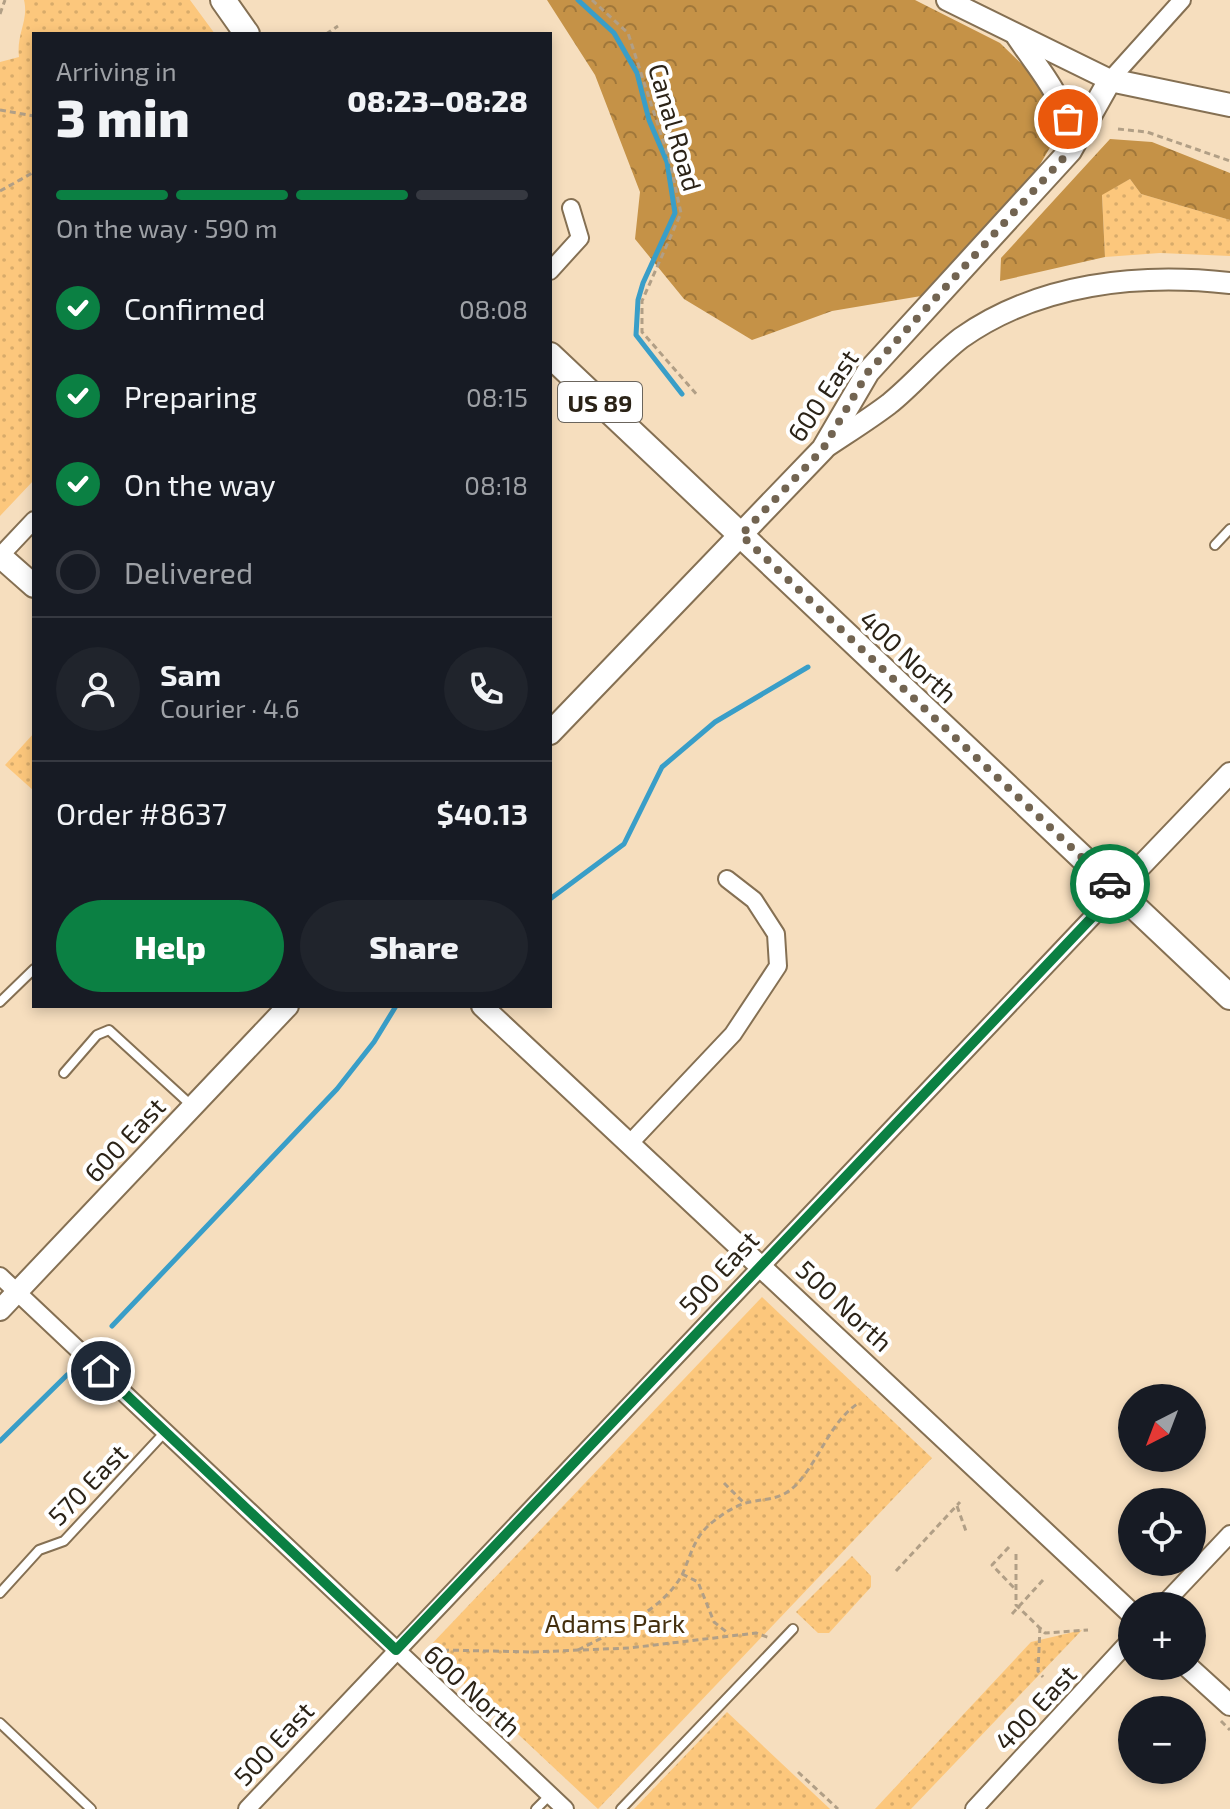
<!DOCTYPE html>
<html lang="en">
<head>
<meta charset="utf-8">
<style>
  :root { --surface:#171b24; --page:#20242c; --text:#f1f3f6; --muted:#9ea1a6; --line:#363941; --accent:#0b8043 }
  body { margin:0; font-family:"Exo 2",sans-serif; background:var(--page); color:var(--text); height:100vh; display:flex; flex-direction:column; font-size:30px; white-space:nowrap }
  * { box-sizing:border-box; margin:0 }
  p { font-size:26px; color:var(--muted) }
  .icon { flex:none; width:44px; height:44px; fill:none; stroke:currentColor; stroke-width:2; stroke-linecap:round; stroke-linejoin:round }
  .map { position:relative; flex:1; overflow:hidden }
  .drawer { position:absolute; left:32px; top:32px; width:520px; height:976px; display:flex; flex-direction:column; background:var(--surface); border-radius:0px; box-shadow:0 4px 12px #0003 }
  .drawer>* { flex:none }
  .needle { width:52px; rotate:222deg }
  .tools { position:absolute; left:1118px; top:1384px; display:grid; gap:16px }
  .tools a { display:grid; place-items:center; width:88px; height:88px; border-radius:50%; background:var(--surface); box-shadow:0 4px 12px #0003; font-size:40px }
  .pin { position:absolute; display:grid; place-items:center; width:68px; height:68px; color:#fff; margin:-34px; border:4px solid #fff; border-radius:50%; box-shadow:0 2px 8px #0007 }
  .courier { position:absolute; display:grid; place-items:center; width:80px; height:80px; margin:-40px; border:6px solid #0b8043; border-radius:50%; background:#fff; color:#222; box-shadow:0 2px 10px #0007 }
  .headline em { font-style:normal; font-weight:800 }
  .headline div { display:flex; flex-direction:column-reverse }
  .headline { display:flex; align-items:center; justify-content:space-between; height:136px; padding:0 24px }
  h1 { font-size:52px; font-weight:800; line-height:60px }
  .bar { display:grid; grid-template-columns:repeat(4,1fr); gap:12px 8px; align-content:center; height:96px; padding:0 24px }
  .bar i { height:10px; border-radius:6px; background:var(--line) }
  .bar .current { background:var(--accent) }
  .bar p { grid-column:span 4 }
  .line { display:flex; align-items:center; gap:20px; padding:0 24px; border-top:2px solid var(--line) }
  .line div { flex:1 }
  .round { display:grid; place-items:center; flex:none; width:84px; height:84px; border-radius:42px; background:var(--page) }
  ol { padding:0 24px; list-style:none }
  li { display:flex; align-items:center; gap:24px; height:88px }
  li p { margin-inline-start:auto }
  li .icon { padding:8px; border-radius:50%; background:var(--accent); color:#fff; stroke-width:4 }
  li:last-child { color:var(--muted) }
  li i { width:44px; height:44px; border:4px solid var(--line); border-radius:50% }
  .button { display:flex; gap:16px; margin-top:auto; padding:16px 24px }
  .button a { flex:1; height:92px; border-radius:48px; background:var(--accent); color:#fff; font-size:32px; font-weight:800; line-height:92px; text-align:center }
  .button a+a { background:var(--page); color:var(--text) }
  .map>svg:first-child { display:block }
</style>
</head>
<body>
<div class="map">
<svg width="1230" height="1809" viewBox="0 0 1230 1809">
  <defs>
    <pattern id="grass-dots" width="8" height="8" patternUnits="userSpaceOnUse" patternTransform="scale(2)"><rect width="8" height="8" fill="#fcc77c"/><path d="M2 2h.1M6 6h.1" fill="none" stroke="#d8ab6a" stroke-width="1.8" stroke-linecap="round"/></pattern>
    <pattern id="forest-crowns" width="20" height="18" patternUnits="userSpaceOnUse" patternTransform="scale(2)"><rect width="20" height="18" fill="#c59247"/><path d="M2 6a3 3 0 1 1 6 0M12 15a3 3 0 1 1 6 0" fill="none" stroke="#a0773a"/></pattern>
  </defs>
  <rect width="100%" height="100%" fill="#f6debe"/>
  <g fill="url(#grass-dots)">
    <path d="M24,0H190L215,34H34V480L0,516V62L19,57C16,34 29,21 24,0Z"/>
    <polygon points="1130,179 1141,194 1230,220 1230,256 1160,253 1105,257 1102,194"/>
    <polygon points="34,733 34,791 5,765"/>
    <polygon points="762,1297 932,1458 598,1809 427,1649"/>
    <polygon points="852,1556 871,1576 871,1587 829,1633 818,1633 796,1612"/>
    <polygon points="1082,1630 911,1809 875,1809 1031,1642"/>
    <polygon points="727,1712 830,1809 634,1809"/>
  </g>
  <g fill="url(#forest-crowns)">
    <polygon points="547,0 915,0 1000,43 1039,81 1061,129 1029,183 927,295 832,311 752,340 684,299 635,239 640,192 595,75"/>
    <polygon points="1110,139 1152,142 1230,173 1230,220 1141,194 1130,179 1102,195 1105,257 1000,281 1001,258"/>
  </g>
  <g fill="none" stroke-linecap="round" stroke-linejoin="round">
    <g stroke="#399ec8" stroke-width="5">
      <polyline points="578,0 614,33 637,73 649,120 667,162 675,213 643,283 638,300 636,335 682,394"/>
      <polyline points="550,899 624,844 662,767 715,722 808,667"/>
      <polyline points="112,1326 337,1089 374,1042 396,1006"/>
      <polyline points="0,1441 67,1375"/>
    </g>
    <g stroke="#857053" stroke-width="12">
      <g id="service">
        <polyline points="1215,545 1230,529"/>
        <polyline points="0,1002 34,969"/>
        <polyline points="64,1073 97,1035 109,1030 192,1106"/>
        <polyline points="0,1593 39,1550 64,1541 165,1432"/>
        <polyline points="0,1723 91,1809"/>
        <polyline points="536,1809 550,1795"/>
        <polyline points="621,1809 793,1629"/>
      </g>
    </g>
    <g stroke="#857053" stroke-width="20">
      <g id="minor">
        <polyline points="1110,80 1182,0"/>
        <polyline points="550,271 580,238 571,208"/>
        <polyline points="1,555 34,520"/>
        <polyline points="631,1142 733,1034 778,966 776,934 754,900 727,879"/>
        <polyline points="0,1276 565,1809"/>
        <polyline points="1162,1606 1230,1534"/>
        <polyline points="247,1809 1117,891"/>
        <polyline points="974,1809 1132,1638"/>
      </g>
    </g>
    <g stroke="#857053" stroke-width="24">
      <g id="tertiary">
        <polyline points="947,0 1110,80"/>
        <path d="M1017,37C1046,80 1067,97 1070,151"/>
        <path d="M823,449C845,434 868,420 889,404C914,384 935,358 961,338C1039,283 1138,273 1230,283"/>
        <polyline points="1117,891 1230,773"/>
        <polyline points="482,1006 1132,1614"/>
        <polyline points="0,1310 288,1006"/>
        <polyline points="1187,1666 1230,1705"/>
      </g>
    </g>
    <g stroke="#857053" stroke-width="26">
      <g id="secondary">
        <polyline points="0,556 34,586"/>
        <polyline points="550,733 823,449 868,372 1070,151 1110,80 1230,105"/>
      </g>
    </g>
    <g stroke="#857053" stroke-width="28">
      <g id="primary">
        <polyline points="223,0 247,34"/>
        <polyline points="550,355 1230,997"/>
      </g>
    </g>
    <g stroke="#b19f86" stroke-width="3" stroke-dasharray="6 4" stroke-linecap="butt">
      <polyline points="592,0 628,33 670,162 681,213 642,301 642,332 698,396"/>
      <polyline points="0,14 5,0"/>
      <polyline points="326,34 338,26"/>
      <polyline points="0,110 34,116"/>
      <polyline points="1118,129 1147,132 1230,161"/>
      <polyline points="0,191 34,172"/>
      <polyline points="724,1483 745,1504"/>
      <polyline points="957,1506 967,1534"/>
      <polyline points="1009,1547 992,1565 1016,1590"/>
      <polyline points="1016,1554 1016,1605 1045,1633 1088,1630"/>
      <polyline points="896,1571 960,1502"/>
      <polyline points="682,1574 698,1582 714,1622 729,1634"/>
      <polyline points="1012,1614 1043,1580"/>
      <polyline points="1040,1627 1038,1671 1043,1677"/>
      <polyline points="443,1650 532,1652 629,1648 756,1633 770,1638"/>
      <path d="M578,1650C613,1632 662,1611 682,1575C690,1558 693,1540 708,1526C719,1516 735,1505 750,1502C769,1498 780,1500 795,1486C820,1460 828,1425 857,1404"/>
      <polyline points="1162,1666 1169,1672"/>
      <polyline points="1221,1721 1230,1730"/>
      <polyline points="798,1772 838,1809"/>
    </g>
    <use href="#service" stroke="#fff" stroke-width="8"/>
    <use href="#minor" stroke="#fff" stroke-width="16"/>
    <use href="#tertiary" stroke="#fff" stroke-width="20"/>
    <use href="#secondary" stroke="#fff" stroke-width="22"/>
    <use href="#primary" stroke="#fff" stroke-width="24"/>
  </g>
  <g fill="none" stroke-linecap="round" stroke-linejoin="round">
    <polyline stroke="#726451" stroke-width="8" stroke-dasharray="0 14.4" points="1068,119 1070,151 868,372 823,449 741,535 1110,884"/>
    <polyline stroke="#0b8043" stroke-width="10" points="101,1371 396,1650 1117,891 1110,884"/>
  </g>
  <g text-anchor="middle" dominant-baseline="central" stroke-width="8" stroke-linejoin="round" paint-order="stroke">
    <rect fill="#fff" stroke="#6b655d" stroke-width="2" x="558" y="382" width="84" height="40" rx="6"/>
    <g font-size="24" font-weight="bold" fill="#2b2317">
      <text x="600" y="402">US 89</text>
    </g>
    <g font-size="26" fill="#2b2317" stroke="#fff">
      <text transform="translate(676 127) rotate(74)">Canal Road</text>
      <text transform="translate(822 395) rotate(-56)">600 East</text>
      <text transform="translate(909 656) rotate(43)">400 North</text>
      <text transform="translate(124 1139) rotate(-47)">600 East</text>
      <text transform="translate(718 1272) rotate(-47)">500 East</text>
      <text transform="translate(845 1305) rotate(43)">500 North</text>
      <text transform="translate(87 1484) rotate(-46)">570 East</text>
      <text transform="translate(473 1690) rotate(43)">600 North</text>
      <text transform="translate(1035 1707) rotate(-47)">400 East</text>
      <text transform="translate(273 1743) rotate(-47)">500 East</text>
    </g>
    <g font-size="26" fill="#442f0e" stroke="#fff">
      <text x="615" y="1622">Adams Park</text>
    </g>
  </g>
</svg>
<div class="tools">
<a><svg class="needle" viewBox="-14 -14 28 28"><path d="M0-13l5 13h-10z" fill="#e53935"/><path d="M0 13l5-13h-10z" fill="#9ea1a6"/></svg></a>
<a><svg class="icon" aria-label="locate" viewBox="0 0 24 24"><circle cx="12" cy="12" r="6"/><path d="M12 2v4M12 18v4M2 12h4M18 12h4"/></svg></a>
<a>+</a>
<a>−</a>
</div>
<div class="pin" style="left:1068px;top:119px;background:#ea580c"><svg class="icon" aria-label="bag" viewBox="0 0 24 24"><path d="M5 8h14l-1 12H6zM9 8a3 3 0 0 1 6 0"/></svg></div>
<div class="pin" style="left:101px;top:1371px;background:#1f2937"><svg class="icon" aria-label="home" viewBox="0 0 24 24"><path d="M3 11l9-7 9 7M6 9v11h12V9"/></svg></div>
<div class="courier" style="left:1110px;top:884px"><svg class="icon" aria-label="car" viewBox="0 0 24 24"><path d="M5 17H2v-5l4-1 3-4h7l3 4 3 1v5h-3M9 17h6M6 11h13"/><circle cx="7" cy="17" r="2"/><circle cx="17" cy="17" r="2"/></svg></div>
<section class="drawer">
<div class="headline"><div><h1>3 min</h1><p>Arriving in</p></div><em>08:23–08:28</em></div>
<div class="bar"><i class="current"></i><i class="current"></i><i class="current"></i><i></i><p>On the way · 590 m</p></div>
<ol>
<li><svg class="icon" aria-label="check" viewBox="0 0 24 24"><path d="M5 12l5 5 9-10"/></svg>Confirmed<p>08:08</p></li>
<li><svg class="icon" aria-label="check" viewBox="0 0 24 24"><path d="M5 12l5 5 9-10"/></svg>Preparing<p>08:15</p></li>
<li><svg class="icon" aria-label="check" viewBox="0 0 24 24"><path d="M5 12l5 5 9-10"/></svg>On the way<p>08:18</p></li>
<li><i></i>Delivered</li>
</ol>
<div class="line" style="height:144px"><a class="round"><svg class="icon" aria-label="person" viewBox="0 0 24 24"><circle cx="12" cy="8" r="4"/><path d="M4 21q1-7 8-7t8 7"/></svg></a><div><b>Sam</b><p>Courier · 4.6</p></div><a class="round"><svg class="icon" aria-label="phone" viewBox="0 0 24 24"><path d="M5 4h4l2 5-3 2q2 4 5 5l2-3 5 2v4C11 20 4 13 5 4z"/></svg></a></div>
<div class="line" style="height:104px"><div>Order #8637</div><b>$40.13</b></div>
<div class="button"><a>Help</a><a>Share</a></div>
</section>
</div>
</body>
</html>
